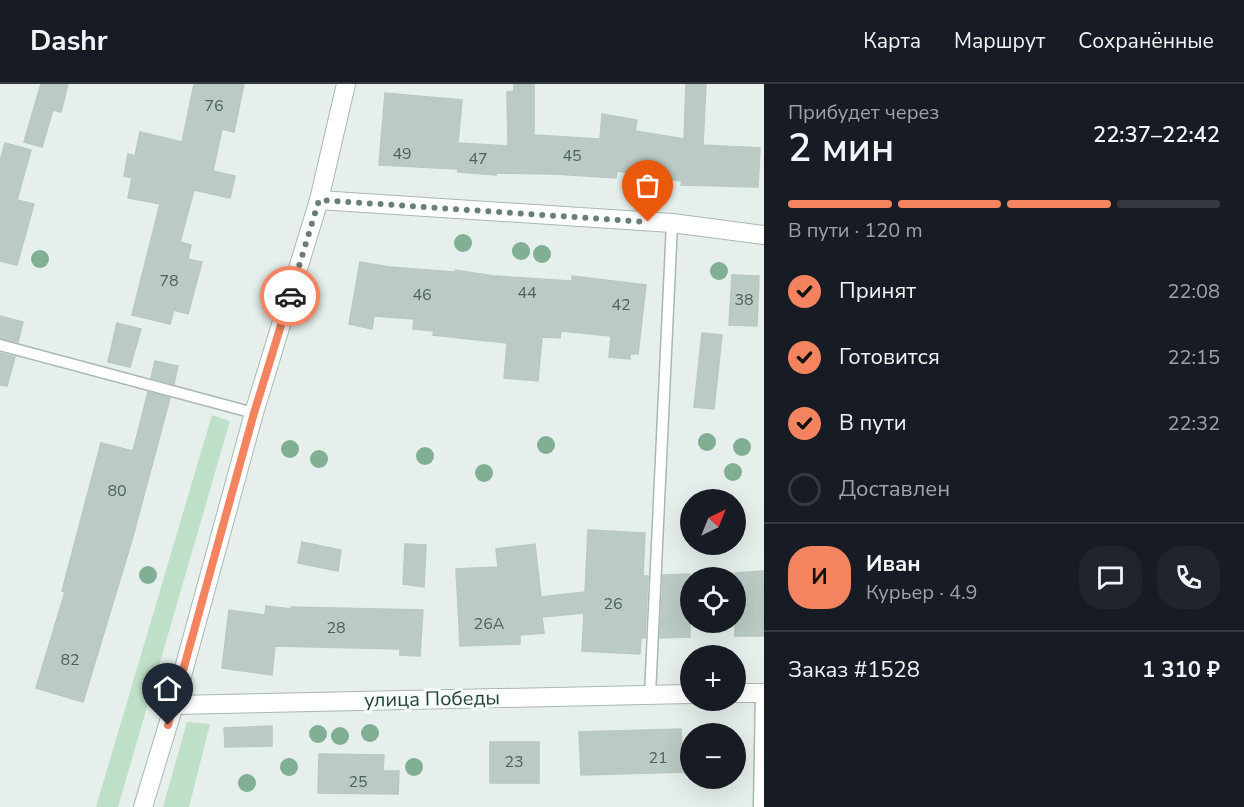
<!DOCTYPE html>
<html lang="ru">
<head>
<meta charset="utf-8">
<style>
  :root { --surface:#171b24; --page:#20242c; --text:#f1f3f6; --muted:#9ea1a6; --line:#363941; --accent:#f4845f }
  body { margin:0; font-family:"Nunito Sans",sans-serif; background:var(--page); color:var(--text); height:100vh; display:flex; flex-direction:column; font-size:22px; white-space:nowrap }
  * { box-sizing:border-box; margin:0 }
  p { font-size:20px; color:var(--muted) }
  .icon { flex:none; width:33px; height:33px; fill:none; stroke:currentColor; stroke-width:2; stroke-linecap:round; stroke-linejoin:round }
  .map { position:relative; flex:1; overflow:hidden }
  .drawer { display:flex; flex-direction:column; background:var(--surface); width:480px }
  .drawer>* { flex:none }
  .needle { width:39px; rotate:43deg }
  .controls { position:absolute; left:680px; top:405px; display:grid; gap:12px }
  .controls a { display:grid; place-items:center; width:66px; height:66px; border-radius:50%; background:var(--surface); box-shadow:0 6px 24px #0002; font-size:30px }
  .pin { position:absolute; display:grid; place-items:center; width:51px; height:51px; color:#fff; margin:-62px -26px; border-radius:50% 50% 50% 0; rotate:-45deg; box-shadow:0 0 6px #0007 }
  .pin .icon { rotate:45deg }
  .courier { position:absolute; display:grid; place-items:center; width:60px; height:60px; margin:-30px; border:4px solid #f4845f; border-radius:50%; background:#fff; color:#222; box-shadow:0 2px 8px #0007 }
  .head em { font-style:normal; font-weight:600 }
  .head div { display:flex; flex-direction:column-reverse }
  .head { display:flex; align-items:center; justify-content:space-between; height:102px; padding:0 24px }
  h1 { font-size:39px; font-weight:600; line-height:45px }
  .bar { display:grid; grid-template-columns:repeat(4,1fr); gap:9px 6px; align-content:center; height:72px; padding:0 24px }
  .bar i { height:8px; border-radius:4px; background:var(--line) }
  .bar .current { background:var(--accent) }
  .bar p { grid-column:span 4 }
  .line { display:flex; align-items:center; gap:15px; padding:0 24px; border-top:2px solid var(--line) }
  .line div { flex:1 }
  .round { display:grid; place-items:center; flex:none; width:63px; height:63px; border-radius:24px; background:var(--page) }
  ol { padding:0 24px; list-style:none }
  li { display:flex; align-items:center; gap:18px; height:66px }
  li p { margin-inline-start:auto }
  li .icon { padding:6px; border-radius:50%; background:var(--accent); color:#111; stroke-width:4 }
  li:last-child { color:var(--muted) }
  li i { width:33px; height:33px; border:3px solid var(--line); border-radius:50% }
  header { display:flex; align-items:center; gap:36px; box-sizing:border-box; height:84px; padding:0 30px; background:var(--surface); border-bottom:2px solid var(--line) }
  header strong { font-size:28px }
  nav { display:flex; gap:33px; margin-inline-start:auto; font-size:21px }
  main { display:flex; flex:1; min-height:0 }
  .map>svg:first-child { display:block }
</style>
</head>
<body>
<header>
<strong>Dashr</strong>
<nav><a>Карта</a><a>Маршрут</a><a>Сохранённые</a></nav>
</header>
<main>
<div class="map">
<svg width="764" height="723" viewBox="0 0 764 723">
  <rect width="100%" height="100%" fill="#e6efeb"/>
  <g fill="#bfe0c8">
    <polygon points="212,331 230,337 118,723 96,723"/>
    <polygon points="187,638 210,640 189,723 163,723"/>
  </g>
  <g fill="#bbcac4" stroke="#b8c9c2" stroke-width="1.5">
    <polygon points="41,0 68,0 61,28 53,26 42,63 24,58"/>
    <polygon points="194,0 244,0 234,48 222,45 213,87 235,92 230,114 194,106 180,158 191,161 188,175 202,178 188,230 174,226 170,240 132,231 160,120 128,114 132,94 124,92 128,70 135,72 140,48 182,58"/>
    <polygon points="514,0 534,0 534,51 600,55 602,30 637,36 635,47 684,55 686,0 706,0 703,61 760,64 758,103 681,101 682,97 617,87 616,94 555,90 496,89 496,91 458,88 458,85 379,81 385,9 462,16 458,59 508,62 507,8 514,7"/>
    <polygon points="5,59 31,66 17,116 34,120 17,181 0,177 0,77"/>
    <polygon points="360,178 389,183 455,188 455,186 494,192 572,197 572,192 646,201 638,270 630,270 630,275 609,273 611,252 561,247 560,254 542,253 538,297 504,294 507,259 433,251 434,247 413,245 414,235 374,232 372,245 349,240"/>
    <polygon points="732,191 759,192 757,242 729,241"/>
    <polygon points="0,232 23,238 18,258 0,254"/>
    <polygon points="117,239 141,245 130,283 108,278"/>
    <polygon points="702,249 722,251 714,325 694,323"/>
    <polygon points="0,269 15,273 7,302 0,301"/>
    <polygon points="155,277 178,282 174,300 151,294"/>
    <polygon points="148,308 170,314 132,456 83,618 36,604 65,508 62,507 101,359 133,367"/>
    <polygon points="588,446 645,449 643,492 648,492 645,554 641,554 640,570 582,567 584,529 542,533 544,549 520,551 520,560 460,562 456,485 498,483 496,465 535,460 541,513 585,508"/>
    <polygon points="302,458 341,466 338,487 298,479"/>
    <polygon points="405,460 426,461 424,503 403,500"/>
    <polygon points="764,487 764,552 735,552 735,489"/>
    <polygon points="690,490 690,553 660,554 663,491"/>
    <polygon points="266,522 291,525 291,523 423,526 420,572 400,571 400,565 275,562 272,591 222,584 229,526 265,531"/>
    <polygon points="272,642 272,662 225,663 224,644"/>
    <polygon points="681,645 682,660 690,660 690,688 581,691 579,648"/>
    <rect x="490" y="658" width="49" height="41"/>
    <polygon points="319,670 384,671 383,687 399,687 398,710 318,709"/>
  </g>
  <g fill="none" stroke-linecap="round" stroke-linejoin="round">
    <g stroke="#a8b8b2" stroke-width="13">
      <g id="service">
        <polyline points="0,261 254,329"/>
        <polyline points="650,611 672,139"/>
        <polyline points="759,723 761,609"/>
      </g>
    </g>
    <g stroke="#a8b8b2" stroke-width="20">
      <g id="minor">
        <polyline points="319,116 672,139 764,151"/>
        <polyline points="735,609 764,609"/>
        <polyline points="174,621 690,610"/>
        <polyline points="143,723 174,621 254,329 319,116 346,0"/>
      </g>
    </g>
    <use href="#service" stroke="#fff" stroke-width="10"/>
    <use href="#minor" stroke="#fff" stroke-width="18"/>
  </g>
  <g fill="#80af93">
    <circle cx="463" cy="159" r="9"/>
    <circle cx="521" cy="167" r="9"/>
    <circle cx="542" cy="170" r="9"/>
    <circle cx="40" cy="175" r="9"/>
    <circle cx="719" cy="187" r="9"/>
    <circle cx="707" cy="358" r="9"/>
    <circle cx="546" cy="361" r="9"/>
    <circle cx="742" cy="363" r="9"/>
    <circle cx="290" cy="365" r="9"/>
    <circle cx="425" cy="372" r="9"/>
    <circle cx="319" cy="375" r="9"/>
    <circle cx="733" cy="388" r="9"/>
    <circle cx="484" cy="389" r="9"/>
    <circle cx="148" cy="491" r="9"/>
    <circle cx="370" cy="649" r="9"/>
    <circle cx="318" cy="650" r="9"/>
    <circle cx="340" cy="652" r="9"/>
    <circle cx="289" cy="683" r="9"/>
    <circle cx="414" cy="683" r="9"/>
    <circle cx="247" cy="699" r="9"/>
  </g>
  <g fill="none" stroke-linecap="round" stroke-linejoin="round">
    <polyline stroke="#687f78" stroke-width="6" stroke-dasharray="0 10.8" points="290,212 319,116 648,138"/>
    <polyline stroke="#f4845f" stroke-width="8" points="168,641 254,329 290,212"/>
  </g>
  <g text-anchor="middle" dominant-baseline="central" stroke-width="6" stroke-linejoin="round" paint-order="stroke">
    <g font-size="16" fill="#4a645c">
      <text x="214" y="22">76</text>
      <text x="402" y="70">49</text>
      <text x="572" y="72">45</text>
      <text x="478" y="75">47</text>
      <text x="169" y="197">78</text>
      <text x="527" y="209">44</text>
      <text x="422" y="211">46</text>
      <text x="744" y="216">38</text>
      <text x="621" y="221">42</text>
      <text x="117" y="407">80</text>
      <text x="613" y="520">26</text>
      <text x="489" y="540">26А</text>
      <text x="336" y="544">28</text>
      <text x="70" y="576">82</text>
      <text x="658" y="674">21</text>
      <text x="514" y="678">23</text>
      <text x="358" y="698">25</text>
    </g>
    <g font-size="20" fill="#24423a" stroke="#f7fbf9">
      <text transform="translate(432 615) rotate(-1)">улица Победы</text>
    </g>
  </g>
</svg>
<div class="controls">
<a><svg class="needle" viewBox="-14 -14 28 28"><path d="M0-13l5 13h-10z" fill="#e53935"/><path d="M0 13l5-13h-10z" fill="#9ea1a6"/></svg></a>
<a><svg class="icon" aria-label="locate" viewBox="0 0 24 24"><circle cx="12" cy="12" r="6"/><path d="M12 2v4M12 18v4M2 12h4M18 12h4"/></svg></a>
<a>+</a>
<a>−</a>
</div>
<div class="pin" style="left:648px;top:138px;background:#ea580c"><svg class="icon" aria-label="bag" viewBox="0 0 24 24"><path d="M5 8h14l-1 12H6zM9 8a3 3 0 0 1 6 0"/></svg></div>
<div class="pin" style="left:168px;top:641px;background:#1f2937"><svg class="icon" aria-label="home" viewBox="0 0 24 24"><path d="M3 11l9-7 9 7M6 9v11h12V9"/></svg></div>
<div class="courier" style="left:290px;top:212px"><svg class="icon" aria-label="car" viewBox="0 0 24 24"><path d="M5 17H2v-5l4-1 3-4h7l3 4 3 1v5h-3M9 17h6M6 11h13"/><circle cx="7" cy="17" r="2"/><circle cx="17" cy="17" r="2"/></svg></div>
</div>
<section class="drawer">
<div class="head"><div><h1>2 мин</h1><p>Прибудет через</p></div><em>22:37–22:42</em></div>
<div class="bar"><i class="current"></i><i class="current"></i><i class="current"></i><i></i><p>В пути · 120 m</p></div>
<ol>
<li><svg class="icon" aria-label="check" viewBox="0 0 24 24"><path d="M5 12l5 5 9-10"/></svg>Принят<p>22:08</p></li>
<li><svg class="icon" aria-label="check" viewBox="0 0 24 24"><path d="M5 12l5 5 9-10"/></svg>Готовится<p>22:15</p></li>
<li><svg class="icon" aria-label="check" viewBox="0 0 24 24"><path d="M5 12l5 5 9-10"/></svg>В пути<p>22:32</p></li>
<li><i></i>Доставлен</li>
</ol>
<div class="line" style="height:108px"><b class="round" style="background:var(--accent);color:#111">И</b><div><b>Иван</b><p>Курьер · 4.9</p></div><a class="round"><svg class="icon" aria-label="chat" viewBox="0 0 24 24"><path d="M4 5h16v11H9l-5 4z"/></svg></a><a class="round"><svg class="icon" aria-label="phone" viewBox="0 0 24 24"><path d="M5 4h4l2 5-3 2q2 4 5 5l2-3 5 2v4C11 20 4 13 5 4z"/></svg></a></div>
<div class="line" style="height:78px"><div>Заказ #1528</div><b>1 310 ₽</b></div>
</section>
</main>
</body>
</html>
